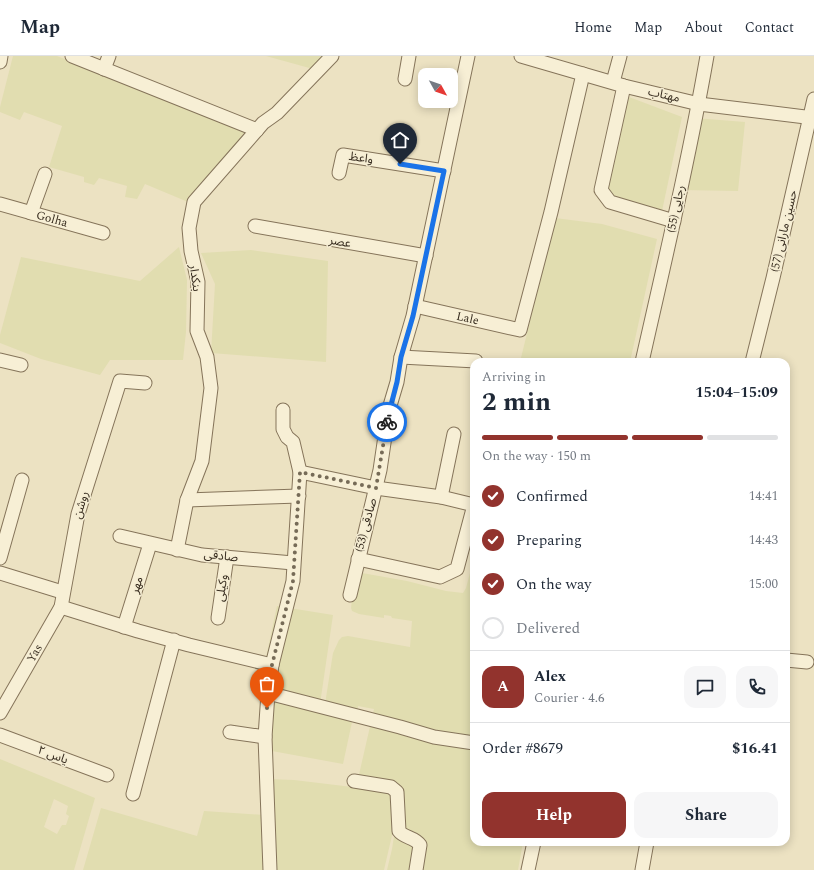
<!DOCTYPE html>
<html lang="en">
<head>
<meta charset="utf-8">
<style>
  :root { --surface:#fff; --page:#f6f6f7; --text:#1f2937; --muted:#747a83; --line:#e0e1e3; --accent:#92332d }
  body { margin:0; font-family:Spectral,"Noto Sans Arabic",serif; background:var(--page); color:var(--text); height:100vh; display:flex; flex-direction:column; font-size:15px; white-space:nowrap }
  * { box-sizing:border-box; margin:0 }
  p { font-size:13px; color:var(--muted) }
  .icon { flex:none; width:22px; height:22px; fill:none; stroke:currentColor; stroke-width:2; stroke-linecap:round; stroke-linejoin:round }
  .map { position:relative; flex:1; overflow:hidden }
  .details { position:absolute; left:470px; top:302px; width:320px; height:488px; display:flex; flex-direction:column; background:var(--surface); border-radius:12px; box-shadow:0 2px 10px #0003 }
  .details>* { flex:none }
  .needle { width:26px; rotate:130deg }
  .controls { position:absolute; left:418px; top:12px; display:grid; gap:8px }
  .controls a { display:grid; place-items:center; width:40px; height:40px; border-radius:8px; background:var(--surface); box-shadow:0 2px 10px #0003; font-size:20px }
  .pin { position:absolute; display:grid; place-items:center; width:34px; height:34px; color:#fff; margin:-41px -17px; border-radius:50% 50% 50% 0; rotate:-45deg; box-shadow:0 0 4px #0007 }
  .pin .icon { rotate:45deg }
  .courier { position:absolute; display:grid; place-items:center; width:40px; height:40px; margin:-20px; border:3px solid #1a73e8; border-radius:50%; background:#fff; color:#222; box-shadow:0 1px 5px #0007 }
  .headline em { font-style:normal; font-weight:700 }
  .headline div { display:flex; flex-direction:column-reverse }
  .headline { display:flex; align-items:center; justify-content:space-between; height:68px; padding:0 12px }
  h1 { font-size:26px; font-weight:700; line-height:30px }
  .bar { display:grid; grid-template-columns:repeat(4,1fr); gap:6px 4px; align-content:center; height:48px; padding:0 12px }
  .bar i { height:5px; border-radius:3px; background:var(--line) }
  .bar .selected { background:var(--accent) }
  .bar p { grid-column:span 4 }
  .line { display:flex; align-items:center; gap:10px; padding:0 12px; border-top:1px solid var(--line) }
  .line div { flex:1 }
  .round { display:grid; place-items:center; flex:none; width:42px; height:42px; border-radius:12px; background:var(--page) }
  ol { padding:0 12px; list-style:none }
  li { display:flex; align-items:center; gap:12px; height:44px }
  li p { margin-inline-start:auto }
  li .icon { padding:4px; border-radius:50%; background:var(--accent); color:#fff; stroke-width:4 }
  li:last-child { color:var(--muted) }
  li i { width:22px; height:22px; border:2px solid var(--line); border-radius:50% }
  .primary-button { display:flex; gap:8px; margin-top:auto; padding:8px 12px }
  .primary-button a { flex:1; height:46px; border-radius:12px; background:var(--accent); color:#fff; font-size:16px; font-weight:700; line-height:46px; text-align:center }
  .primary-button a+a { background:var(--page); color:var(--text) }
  header { display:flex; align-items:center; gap:24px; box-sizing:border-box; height:56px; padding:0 20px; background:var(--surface); border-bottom:1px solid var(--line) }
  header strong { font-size:19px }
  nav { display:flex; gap:22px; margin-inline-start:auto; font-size:14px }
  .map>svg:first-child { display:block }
</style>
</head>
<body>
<header>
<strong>Map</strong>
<nav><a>Home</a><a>Map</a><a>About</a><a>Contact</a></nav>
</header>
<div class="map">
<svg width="814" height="814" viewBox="0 0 814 814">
  <rect width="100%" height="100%" fill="#ece2c2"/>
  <g fill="#e1ddb0" fill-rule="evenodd">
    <polygon points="13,0 57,0 249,76 188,146 145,128 137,143 125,141 127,130 99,122 94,129 84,126 84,121 49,111 62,70 24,56 20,64 0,56 0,51"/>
    <polygon points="266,0 325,0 313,13"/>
    <polygon points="629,41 682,61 662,155 614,142 607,131"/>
    <polygon points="695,62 745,66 738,135 681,134"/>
    <polygon points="555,162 602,168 657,183 630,306 520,306"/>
    <polygon points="179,191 187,224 186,276 183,304 110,304 100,319 41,303 0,287 0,279 21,201 140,225"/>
    <polygon points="251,194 328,205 326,306 211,297 215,228 201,197"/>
    <polygon points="474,502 474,786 523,786 518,814 387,814 392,793 401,736 358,723 374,653 358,650 357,659 325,648 333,597 339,584 342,581 348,580 410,591 412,565 392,562 391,560 384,559 384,562 359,558 352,555 351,552 353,536 362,517 407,525 446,535 463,537 466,532"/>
    <polygon points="277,550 333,559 319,655 352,666 343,708 261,693 264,611"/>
    <path d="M0,703L95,742L74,814H0ZM54,743L68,750L66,758L69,760L66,769H62L57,778L44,771Z"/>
    <polygon points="268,723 294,724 394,736 393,775 384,814 83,814 101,752 197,780 204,755 264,759"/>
  </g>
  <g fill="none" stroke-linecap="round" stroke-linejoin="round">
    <g stroke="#85745a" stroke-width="15">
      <g id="street">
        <polyline points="72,0 257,74"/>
        <polyline points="521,0 624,30 699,48 814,62"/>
        <polyline points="0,6 1,0"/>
        <polyline points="104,13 109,0"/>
        <polyline points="405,23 409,0"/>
        <polyline points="613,26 620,0"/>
        <polyline points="624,30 601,134 610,146 674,165"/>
        <polyline points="339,117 343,99 444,115"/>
        <path id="s1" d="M0,148L103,177"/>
        <polyline points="31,157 45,118"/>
        <polyline points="255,170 426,200"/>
        <path id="s2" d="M415,250L520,274L551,156L583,18"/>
        <polyline points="401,301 476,305"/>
        <polyline points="0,304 21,309"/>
        <path d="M642,306C665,204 689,103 707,0"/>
        <polyline points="752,306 773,222 814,43"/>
        <polyline points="300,416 376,432 441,441 474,449"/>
        <polyline points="441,441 454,378"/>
        <polyline points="187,444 299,440"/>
        <polyline points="120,480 202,499 293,507"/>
        <polyline points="177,494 187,444 202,405 211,332 207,301 197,275 198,226 191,195 189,172 194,146 263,67 277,57 332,0"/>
        <polyline points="0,502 22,424"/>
        <polyline points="358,503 440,521 457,513 474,449"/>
        <polyline points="0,517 62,536"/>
        <polyline points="350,539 380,414 389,353 397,326 401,301 413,260 468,0"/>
        <polyline points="61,551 138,575 189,589 272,609"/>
        <polyline points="218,562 227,501"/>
        <polyline points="124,571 150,488"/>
        <polyline points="786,604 807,606"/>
        <polyline points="268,637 400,671 434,681 474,687"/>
        <path id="s3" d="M0,657L61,551L78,458L120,325L145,327"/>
        <polyline points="230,676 265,681"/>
        <polyline points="0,679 107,719"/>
        <path d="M354,725L391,731L397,736L399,775C404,782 415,781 420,789L416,814"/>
        <polyline points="133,738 174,584"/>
        <polyline points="270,814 265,681 268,637 272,609 293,525 300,416 293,386 287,381 283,373 283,354"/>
        <polyline points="528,814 534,786"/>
        <polyline points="642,814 647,786"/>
      </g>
    </g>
    <use href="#street" stroke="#f7efd5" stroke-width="13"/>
  </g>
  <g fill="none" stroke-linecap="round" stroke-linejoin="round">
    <polyline stroke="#766b57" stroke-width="4" stroke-dasharray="0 7.2" points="267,652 272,609 293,525 300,416 376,432 387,366"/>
    <polyline stroke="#1a73e8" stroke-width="5" points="387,366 390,353 397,326 401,301 413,260 444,115 400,108"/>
  </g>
  <g text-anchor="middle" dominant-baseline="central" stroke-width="3" stroke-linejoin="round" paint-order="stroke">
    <g font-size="12" fill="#362b1e" stroke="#f4ecd2">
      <text transform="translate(664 39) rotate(13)">مهتاب</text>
      <text transform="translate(361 102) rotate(8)">واعظ</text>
      <text transform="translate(676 153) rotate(-78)">رجایی (55)</text>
      <text stroke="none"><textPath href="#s1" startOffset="54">Golha</textPath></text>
      <text transform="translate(784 175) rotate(-77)">حسین مارانی (57)</text>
      <text transform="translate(340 186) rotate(10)">عصر</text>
      <text transform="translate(195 222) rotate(82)">بنکدار</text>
      <text stroke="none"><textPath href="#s2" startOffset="54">Lale</textPath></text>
      <text transform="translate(81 449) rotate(-74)">روشن</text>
      <text transform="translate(366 469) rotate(-75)">صادقی (53)</text>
      <text transform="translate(221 500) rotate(6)">صادقی</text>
      <text transform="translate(137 529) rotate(-72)">مهر</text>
      <text transform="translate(222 532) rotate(-82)">وکیلی</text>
      <text stroke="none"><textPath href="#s3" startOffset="69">Yas</textPath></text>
      <text transform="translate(53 699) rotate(21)">یاس ۲</text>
    </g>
  </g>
</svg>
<div class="controls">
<a><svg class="needle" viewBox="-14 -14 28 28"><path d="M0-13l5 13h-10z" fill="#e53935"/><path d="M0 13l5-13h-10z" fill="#747a83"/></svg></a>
</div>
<div class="pin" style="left:267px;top:652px;background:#ea580c"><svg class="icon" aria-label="bag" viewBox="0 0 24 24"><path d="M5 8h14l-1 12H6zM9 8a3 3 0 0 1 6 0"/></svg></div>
<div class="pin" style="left:400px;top:108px;background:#1f2937"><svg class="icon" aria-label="home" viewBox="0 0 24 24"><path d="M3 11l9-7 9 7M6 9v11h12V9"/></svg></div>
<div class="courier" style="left:387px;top:366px"><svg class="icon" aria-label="bike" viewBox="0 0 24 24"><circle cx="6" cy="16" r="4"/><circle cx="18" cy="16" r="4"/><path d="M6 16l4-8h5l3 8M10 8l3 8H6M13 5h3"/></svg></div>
<section class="details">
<div class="headline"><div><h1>2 min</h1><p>Arriving in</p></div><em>15:04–15:09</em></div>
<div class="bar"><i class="selected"></i><i class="selected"></i><i class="selected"></i><i></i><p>On the way · 150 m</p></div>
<ol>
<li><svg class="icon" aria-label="check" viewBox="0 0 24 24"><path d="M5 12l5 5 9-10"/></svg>Confirmed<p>14:41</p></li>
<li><svg class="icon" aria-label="check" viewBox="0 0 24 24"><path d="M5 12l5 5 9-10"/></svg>Preparing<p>14:43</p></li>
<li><svg class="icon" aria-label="check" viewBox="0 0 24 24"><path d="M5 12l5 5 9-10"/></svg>On the way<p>15:00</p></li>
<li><i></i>Delivered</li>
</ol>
<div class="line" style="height:72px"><b class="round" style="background:var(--accent);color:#fff">A</b><div><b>Alex</b><p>Courier · 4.6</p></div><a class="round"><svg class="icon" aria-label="chat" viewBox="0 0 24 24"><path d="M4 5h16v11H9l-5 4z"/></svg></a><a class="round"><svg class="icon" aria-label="phone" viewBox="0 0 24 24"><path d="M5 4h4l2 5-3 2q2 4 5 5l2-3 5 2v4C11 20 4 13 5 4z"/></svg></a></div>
<div class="line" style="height:52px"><div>Order #8679</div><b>$16.41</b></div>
<div class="primary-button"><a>Help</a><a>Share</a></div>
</section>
</div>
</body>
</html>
